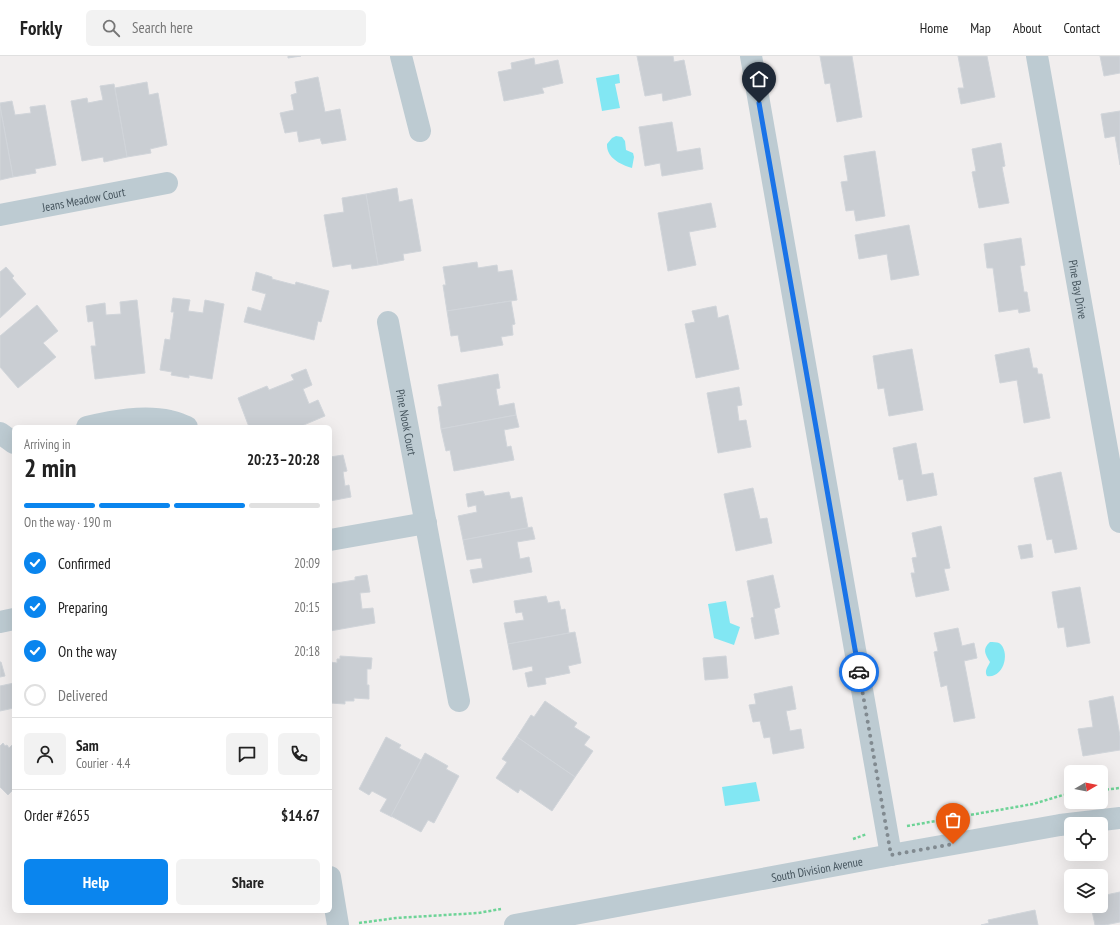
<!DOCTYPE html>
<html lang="en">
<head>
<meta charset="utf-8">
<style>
  :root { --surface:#fff; --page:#f2f2f2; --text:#222; --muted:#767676; --line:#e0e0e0; --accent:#0a85ee }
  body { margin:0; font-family:"PT Sans Narrow",sans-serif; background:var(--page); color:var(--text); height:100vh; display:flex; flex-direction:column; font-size:15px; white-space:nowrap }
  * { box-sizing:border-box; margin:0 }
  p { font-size:13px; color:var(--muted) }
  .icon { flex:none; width:22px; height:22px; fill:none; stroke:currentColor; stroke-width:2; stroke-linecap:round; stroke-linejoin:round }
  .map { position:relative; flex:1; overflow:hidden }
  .side { position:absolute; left:12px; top:369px; width:320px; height:488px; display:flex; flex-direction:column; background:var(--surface); border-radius:6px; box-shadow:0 4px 16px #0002 }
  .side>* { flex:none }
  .needle { width:26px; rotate:80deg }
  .controls { position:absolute; left:1064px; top:709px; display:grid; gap:8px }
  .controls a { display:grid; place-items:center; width:44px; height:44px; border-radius:6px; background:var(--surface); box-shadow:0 4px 16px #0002; font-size:20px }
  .pin { position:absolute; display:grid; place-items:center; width:34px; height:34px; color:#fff; margin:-41px -17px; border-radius:50% 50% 50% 0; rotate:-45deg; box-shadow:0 0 4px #0007 }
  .pin .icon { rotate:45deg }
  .courier { position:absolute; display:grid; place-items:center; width:40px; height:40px; margin:-20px; border:3px solid #1a73e8; border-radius:50%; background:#fff; color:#222; box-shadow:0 1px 5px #0007 }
  .head em { font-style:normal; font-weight:600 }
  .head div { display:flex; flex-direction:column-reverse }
  .head { display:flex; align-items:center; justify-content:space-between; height:68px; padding:0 12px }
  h1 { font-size:26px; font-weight:600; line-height:30px }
  .bar { display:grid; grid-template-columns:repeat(4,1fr); gap:6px 4px; align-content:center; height:48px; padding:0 12px }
  .bar i { height:5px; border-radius:3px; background:var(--line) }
  .bar .selected { background:var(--accent) }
  .bar p { grid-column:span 4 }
  .line { display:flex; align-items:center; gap:10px; padding:0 12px; border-top:1px solid var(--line) }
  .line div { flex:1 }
  .round { display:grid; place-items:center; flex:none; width:42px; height:42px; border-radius:6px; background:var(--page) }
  ol { padding:0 12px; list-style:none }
  li { display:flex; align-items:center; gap:12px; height:44px }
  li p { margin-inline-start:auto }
  li .icon { padding:4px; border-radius:50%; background:var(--accent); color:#fff; stroke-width:4 }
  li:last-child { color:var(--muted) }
  li i { width:22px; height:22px; border:2px solid var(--line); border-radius:50% }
  .cta { display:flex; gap:8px; margin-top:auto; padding:8px 12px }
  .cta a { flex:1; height:46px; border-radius:6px; background:var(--accent); color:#fff; font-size:16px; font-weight:600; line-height:46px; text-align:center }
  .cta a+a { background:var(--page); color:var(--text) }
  header { display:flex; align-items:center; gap:24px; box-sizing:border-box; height:56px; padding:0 20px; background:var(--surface); border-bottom:1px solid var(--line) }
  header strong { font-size:19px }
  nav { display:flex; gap:22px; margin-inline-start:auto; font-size:14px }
  .search { width:280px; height:36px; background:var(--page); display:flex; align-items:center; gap:10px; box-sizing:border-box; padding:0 14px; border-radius:6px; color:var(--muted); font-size:15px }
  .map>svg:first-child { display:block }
</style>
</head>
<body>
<header>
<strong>Forkly</strong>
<div class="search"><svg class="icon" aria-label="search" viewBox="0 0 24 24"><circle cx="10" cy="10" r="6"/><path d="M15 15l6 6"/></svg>Search here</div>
<nav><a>Home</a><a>Map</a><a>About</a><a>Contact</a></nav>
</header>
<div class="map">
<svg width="1120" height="869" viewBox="0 0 1120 869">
  <rect width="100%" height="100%" fill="#f1eeee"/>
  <g fill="#82e7f3">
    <polygon points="619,18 620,27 615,28 620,52 602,55 596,22"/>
    <path d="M616,80L622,81L625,85L626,94L633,97L634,101L632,112C624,110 611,104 608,95C607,92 607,90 607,88L612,82Z"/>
    <polygon points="726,545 730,567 740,571 734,589 714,582 708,548"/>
    <path d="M990,586C993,586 997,586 999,587C1011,595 1004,623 987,620C984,614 988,611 990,606C985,598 982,593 990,586Z"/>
    <polygon points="756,726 760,745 725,750 722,731"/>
  </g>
  <g fill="#caced3" stroke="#d1d5da">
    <polygon points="288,0 301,0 288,2"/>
    <polygon points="637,0 673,0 674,6 684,4 691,39 663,45 662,37 645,40"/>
    <polygon points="820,0 852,0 862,61 837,66 830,27 825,28"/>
    <polygon points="958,0 987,0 995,41 961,48 958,32 964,32"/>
    <polygon points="1100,0 1120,0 1120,17 1104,20"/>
    <polygon points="534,2 535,9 558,4 563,27 542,32 544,37 504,45 498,16 512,13 511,7"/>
    <polygon points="318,21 325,56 340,53 346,84 322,88 320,82 299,86 297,75 285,77 280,57 294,54 291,39 297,37 295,26"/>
    <polygon points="147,26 149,39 158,37 167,89 150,93 151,97 127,101 115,32"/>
    <polygon points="114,28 127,101 104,106 103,101 82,105 71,45 87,42 88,47 103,44 100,30"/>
    <polygon points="12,45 15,59 31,57 30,51 45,49 56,109 35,113 36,117 13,121 0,50 0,47"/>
    <polygon points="0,50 13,121 0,124"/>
    <polygon points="1120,55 1120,109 1115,80 1105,82 1101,58"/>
    <polygon points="672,66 677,96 700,92 703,113 662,120 660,107 645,110 639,71"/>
    <polygon points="1001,87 1005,110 1002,111 1009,147 979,152 972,116 976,115 972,93"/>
    <polygon points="875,95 885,160 856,165 854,154 846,155 841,126 848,125 844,100"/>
    <polygon points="397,132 399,146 412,143 421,195 403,198 404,204 378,209 366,138"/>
    <polygon points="366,138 378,209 352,213 351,208 333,211 324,159 344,156 342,142"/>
    <polygon points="711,147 716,171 689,176 696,209 668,215 658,157"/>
    <polygon points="909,169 919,219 891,224 887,198 859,203 855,179"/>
    <polygon points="1021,182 1025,209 1020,210 1024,236 1027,236 1030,255 1019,257 1018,253 999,256 993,212 987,212 984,188"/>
    <polygon points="477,206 478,212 497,209 498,216 512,214 517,244 447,255 443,229 446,229 443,211"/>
    <polygon points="6,211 14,220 12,222 26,238 0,262 0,216"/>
    <polygon points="256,216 272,221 272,223 295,229 296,226 329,235 321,266 318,265 314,284 244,266 248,251 261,255 266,238 252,234"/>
    <polygon points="173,242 190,244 188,255 203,257 205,244 224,248 212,323 189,319 189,322 171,319 172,316 160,314 165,283 170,284 174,256 171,256"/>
    <polygon points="137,244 145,317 95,323 91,290 96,290 93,265 88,266 86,250 105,247 106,259 121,258 120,246"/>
    <polygon points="511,245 515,268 512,269 513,279 501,281 503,289 461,296 458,279 451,280 447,255"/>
    <polygon points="37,249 58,275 43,287 56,301 18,332 0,311 0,280"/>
    <polygon points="716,250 718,262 728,259 739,313 696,322 685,268 695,266 692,255"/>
    <polygon points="1029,292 1033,312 1037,312 1038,318 1042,318 1050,362 1024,367 1017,324 1000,327 995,299"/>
    <polygon points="912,293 923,354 889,360 884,332 878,333 873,300"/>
    <polygon points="306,313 312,329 303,333 309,348 318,344 325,360 299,371 249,371 238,342 267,330 269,334 294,324 291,319"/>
    <polygon points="498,318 500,332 496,333 499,350 514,347 516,359 441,373 438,351 442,350 438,329"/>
    <polygon points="739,331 742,349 737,350 739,365 746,364 751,391 718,397 707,337"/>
    <polygon points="516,359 519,371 504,374 507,391 511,390 514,404 454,415 450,394 446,395 441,373"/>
    <polygon points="916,387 922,419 933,417 937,439 907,445 903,423 899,424 893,392"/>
    <polygon points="343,399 347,415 343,416 345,430 349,429 351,441 330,445 330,401"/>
    <polygon points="1061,416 1077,493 1055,497 1052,483 1047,484 1034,422"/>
    <polygon points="753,432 760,463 767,462 772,487 736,495 724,438"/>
    <polygon points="483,435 485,440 509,436 511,443 522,441 528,472 463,484 458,460 477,456 476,449 468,451 466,438"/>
    <polygon points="941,470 950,512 944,513 949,534 916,541 911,517 915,517 912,502 917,501 912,477"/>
    <polygon points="532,471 535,483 517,486 520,503 529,501 532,516 473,527 470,514 483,512 481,502 467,504 463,484"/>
    <polygon points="1031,488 1033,501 1021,503 1018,490"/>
    <polygon points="367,519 370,536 360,537 362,553 373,552 375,567 330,575 330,528 355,524 355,521"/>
    <polygon points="773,519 780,551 774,553 779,578 755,583 751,562 754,561 747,525"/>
    <polygon points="1080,531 1090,587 1067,591 1064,571 1058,572 1052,536"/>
    <polygon points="546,540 548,547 559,545 561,554 565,553 569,577 508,588 504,567 524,564 522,556 516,557 514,545"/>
    <polygon points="958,572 962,590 974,587 977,602 964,605 975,662 954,666 947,629 941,631 934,596 938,595 934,577"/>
    <polygon points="575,576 581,607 568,610 570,617 545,622 546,628 528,631 525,617 533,615 532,610 513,614 508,588"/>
    <polygon points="340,600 372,602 371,613 367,613 367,629 369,629 369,643 354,642 354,645 345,645 345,648 330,647 330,606 337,607 337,603 340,603"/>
    <polygon points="726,600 728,622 705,624 703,602"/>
    <polygon points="0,606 1,606 5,620 0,621"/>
    <polygon points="14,627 14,652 0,655 0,630"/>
    <polygon points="792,630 796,653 786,655 790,675 801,673 804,692 773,698 770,681 764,682 760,665 753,666 749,649 756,648 754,638"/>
    <polygon points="1113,640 1120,680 1120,694 1083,700 1078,673 1093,671 1089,645"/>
    <polygon points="545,645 577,667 574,671 590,681 584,689 593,695 575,721 517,681 531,659 534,661"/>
    <polygon points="386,681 401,689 399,692 421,704 392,761 380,755 387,743 372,735 369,739 359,733"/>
    <polygon points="517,681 575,721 552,755 520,733 518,737 496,722 507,706 502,703"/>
    <polygon points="3,687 5,690 7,689 9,692 14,687 14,733 8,739 0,731 0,690"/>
    <polygon points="425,697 448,710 446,713 459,720 434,767 428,764 421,776 391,760"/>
    <polygon points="1120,836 1120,866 1105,869 1095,869 1091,850 1101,850 1101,840"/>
    <polygon points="1035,854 1038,869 981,869 989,867 988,864"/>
  </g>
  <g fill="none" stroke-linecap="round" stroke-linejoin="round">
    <g stroke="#6ed397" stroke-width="2.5" stroke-dasharray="3 2" stroke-linecap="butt">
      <polyline points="1101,734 1120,732"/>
      <polyline points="907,770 1033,748 1063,739 1071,738"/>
      <polyline points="853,783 867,778"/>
      <polyline points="359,867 396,862 478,857 501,853"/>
    </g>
    <g stroke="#bdcbd2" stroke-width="22">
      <polyline points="401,0 420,75"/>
      <polyline points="751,0 891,799"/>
      <path id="s1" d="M1037,0L1120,466"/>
      <path id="s2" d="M0,159L167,127"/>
      <path id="s3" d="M388,266L459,645"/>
      <path d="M87,371C113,365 143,359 170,365C176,366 182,369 187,371"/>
      <polyline points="0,377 14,387"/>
      <polyline points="330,484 426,467"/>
      <polyline points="0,566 14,563"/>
      <polyline points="330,821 338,869"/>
      <path id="s4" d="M515,869L891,799L1060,769L1120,762"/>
    </g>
  </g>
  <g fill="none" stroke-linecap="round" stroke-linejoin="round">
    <polyline stroke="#818a90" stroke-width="4" stroke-dasharray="0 7.2" points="859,616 891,799 953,788"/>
    <polyline stroke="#1a73e8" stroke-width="5" points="759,47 859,616"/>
  </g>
  <g text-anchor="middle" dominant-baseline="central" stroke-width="3" stroke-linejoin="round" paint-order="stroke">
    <g font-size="12" fill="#45545d" stroke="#fff">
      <text stroke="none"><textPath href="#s2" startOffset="85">Jeans Meadow Court</textPath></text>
      <text stroke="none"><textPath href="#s1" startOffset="237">Pine Bay Drive</textPath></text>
      <text stroke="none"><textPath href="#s3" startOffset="102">Pine Nook Court</textPath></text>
      <text stroke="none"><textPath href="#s4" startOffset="307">South Division Avenue</textPath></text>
    </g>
  </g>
</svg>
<div class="controls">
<a><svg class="needle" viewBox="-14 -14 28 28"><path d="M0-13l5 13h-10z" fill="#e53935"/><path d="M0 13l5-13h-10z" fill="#767676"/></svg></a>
<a><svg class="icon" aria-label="locate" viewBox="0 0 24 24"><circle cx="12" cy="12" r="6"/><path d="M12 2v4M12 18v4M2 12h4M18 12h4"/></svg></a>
<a><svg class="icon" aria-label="layers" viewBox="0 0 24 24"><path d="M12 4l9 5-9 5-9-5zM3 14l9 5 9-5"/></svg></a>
</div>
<div class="pin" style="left:953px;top:788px;background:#ea580c"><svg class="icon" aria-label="bag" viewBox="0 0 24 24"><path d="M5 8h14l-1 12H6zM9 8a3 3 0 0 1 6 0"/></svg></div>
<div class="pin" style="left:759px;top:47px;background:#1f2937"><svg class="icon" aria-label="home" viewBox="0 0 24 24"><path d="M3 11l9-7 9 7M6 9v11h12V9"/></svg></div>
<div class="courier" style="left:859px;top:616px"><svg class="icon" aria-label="car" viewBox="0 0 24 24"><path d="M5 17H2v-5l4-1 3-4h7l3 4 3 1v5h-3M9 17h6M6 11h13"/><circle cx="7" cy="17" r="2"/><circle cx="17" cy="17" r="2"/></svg></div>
<section class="side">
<div class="head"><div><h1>2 min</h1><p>Arriving in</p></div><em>20:23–20:28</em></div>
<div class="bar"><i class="selected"></i><i class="selected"></i><i class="selected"></i><i></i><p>On the way · 190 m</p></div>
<ol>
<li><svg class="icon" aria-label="check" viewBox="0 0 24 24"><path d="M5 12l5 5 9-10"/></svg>Confirmed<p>20:09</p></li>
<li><svg class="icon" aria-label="check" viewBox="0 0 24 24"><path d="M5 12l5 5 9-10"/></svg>Preparing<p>20:15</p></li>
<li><svg class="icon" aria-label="check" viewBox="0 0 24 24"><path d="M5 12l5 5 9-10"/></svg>On the way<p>20:18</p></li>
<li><i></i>Delivered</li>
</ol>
<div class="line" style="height:72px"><a class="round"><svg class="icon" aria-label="person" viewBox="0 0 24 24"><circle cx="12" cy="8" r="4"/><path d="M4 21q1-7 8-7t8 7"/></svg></a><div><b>Sam</b><p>Courier · 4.4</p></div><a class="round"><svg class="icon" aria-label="chat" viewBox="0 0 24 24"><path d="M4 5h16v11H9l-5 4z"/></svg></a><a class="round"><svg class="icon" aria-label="phone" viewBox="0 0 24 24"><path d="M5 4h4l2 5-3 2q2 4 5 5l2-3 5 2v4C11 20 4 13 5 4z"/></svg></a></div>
<div class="line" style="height:52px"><div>Order #2655</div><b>$14.67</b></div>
<div class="cta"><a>Help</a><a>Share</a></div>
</section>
</div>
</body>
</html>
